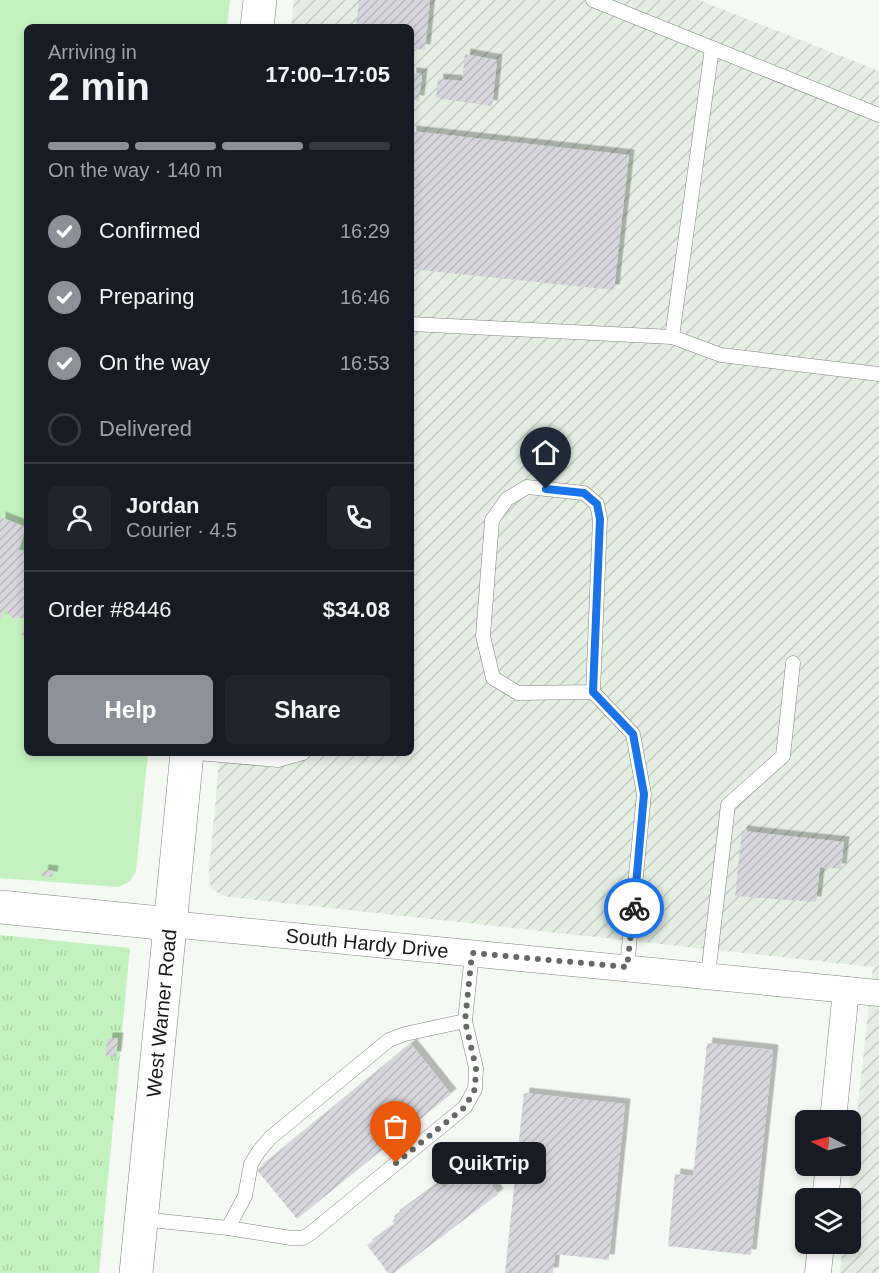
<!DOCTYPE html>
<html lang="en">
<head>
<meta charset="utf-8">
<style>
  :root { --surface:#171b24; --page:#20242c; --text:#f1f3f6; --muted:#9ea1a6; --line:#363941; --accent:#8c9099 }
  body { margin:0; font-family:Helvetica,sans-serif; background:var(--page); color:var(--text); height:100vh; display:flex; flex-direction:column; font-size:22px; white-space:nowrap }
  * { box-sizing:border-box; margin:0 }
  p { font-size:20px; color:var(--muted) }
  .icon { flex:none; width:33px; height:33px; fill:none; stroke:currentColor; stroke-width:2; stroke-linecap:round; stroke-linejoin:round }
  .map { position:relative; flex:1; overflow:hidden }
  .side { position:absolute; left:24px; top:24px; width:390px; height:732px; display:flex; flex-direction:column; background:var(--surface); border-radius:9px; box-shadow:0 3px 9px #0003 }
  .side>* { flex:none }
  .needle { width:39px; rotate:276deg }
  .buttons { position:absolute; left:795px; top:1110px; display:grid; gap:12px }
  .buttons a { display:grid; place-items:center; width:66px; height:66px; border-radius:9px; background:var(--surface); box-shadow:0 3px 9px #0003; font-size:30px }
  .pin { position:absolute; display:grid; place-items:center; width:51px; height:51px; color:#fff; margin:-62px -26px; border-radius:50% 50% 50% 0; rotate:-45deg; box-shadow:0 0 6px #0007 }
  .pin .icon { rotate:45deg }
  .courier { position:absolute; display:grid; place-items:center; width:60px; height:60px; margin:-30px; border:4px solid #1a73e8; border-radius:50%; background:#fff; color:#222; box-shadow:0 2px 8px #0007 }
  .bubble { position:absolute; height:42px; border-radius:9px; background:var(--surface); box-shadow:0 3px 9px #0003; font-size:20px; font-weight:700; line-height:42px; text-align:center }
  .summary em { font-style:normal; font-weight:700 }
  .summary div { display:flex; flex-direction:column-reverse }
  .summary { display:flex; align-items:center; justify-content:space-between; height:102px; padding:0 24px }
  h1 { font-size:39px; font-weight:700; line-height:45px }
  .bar { display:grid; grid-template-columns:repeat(4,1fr); gap:9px 6px; align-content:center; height:72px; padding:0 24px }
  .bar i { height:8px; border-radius:4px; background:var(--line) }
  .bar .on { background:var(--accent) }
  .bar p { grid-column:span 4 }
  .line { display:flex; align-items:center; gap:15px; padding:0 24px; border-top:2px solid var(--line) }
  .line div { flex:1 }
  .round { display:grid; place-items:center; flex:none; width:63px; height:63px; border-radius:9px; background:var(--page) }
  ol { padding:0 24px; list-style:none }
  li { display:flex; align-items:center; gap:18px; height:66px }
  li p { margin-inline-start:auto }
  li .icon { padding:6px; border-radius:50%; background:var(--accent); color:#fff; stroke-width:4 }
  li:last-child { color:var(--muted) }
  li i { width:33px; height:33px; border:3px solid var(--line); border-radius:50% }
  .action { display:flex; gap:12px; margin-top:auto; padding:12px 24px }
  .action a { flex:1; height:69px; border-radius:9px; background:var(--accent); color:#fff; font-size:24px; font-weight:700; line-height:69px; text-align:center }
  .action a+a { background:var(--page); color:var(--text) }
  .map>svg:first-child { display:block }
</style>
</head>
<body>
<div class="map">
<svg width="879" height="1273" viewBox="0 0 879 1273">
  <defs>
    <pattern id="industrial-furrows" width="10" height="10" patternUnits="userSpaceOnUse" patternTransform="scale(1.5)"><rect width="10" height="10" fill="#e4eee3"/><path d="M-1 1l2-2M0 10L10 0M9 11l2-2" fill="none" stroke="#c3ccc2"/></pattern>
    <pattern id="grass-tufts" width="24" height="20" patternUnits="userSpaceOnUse" patternTransform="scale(1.5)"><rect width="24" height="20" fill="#c3f2bf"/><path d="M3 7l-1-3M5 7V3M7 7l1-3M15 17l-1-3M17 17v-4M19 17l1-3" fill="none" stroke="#a7cfa3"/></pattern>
    <pattern id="building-hatch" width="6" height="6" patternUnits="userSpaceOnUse" patternTransform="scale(1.5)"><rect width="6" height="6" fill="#d7d6dc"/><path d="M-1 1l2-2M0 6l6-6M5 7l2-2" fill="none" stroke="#b8b7bc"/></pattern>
    <filter id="shadow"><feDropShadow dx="5.5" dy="-5.5" stdDeviation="0" flood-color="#0004"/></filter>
  </defs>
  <rect width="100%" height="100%" fill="#f5f9f4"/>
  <polygon fill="url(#industrial-furrows)" points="294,0 699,0 879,71 879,1273 840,1273 843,1244 850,1244 850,1198 848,1198 873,967 228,897 212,890 209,879 209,869 220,753 411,753 411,27 291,27"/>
  <polygon fill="url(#grass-tufts)" points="0,935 130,948 99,1273 0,1273"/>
  <polygon fill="#c3f2bf" points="0,0 230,0 227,27 27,27 27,753 148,753 136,871 130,881 119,887 0,878"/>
  <g fill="url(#building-hatch)" filter="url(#shadow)">
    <polygon points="359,0 430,0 425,50 411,48 411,27 356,27"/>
    <polygon points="465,54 497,60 492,106 436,98 438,79 462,81"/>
    <polygon points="411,73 422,74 419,101 411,100"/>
    <polygon points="411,131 629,155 614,290 411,269"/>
    <polygon points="0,517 26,527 19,550 27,551 27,636 22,635 25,618 12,618 4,610 0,620"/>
    <polygon points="742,831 844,842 841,869 820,867 816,902 735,896"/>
    <polygon points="43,870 53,871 52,877 42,876"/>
    <polygon points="107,1038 118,1038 116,1057 106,1056"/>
    <polygon points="707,1043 773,1050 751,1255 668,1246 675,1174 693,1176"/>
    <polygon points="411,1044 451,1094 297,1219 257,1170"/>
    <polygon points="524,1093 625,1104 609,1260 555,1254 553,1273 505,1273"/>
    <polygon points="476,1163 498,1194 394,1273 388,1273 367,1245 395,1225 392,1221 395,1218 394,1216 435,1186 436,1187 440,1184 444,1188"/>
  </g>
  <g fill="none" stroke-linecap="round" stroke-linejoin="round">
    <g stroke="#7f827e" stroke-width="15">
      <g id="lane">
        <polyline points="712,48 879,115"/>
        <polyline points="411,324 672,337 712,48 593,0"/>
        <polyline points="672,337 721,355 879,374"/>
        <polyline points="593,692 518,693 493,678 483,636 492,520 507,499 527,487 584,493 597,504 600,519 593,692 633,734 644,794 627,967"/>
        <polyline points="197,753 278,760 303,753"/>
        <polyline points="708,975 728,805 783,756 793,663"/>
        <polyline points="141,1219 228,1228 291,1238 303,1238 311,1233 465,1107 475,1089 476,1068 465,1021 472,953"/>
        <polyline points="228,1228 245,1196 251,1164 259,1151 270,1138 389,1040 405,1034 465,1021"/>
      </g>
    </g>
    <g stroke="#7f827e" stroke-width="27">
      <g id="street">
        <path id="s1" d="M170,924L879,993"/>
        <polyline points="833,1120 846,990"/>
        <polyline points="825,1198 829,1166"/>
        <polyline points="818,1273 821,1244"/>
      </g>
    </g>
    <g stroke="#7f827e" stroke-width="34">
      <g id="secondary">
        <polyline points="257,27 260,0"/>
        <polyline points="0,907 170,924"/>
        <path id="s2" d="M136,1273L187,753"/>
      </g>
    </g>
    <use href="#lane" stroke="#fff" stroke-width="14"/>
    <use href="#street" stroke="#fff" stroke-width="26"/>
    <use href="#secondary" stroke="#fff" stroke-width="33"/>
  </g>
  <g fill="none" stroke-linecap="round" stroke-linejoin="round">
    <polyline stroke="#656865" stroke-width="6" stroke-dasharray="0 10.8" points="396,1163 465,1107 475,1089 476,1068 465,1021 472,953 627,967 634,908"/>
    <polyline stroke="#1a73e8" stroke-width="8" points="546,489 584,493 597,504 600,519 593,692 633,734 644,794 634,908"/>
  </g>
  <g text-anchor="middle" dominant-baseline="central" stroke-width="4.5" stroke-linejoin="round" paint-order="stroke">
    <g font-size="20" fill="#181a18" stroke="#fff">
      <text stroke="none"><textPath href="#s1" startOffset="198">South Hardy Drive</textPath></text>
      <text stroke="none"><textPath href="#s2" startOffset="261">West Warner Road</textPath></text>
    </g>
  </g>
</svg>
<div class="buttons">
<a><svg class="needle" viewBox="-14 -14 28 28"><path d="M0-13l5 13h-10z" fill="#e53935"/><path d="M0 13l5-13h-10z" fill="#9ea1a6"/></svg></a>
<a><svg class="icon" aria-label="layers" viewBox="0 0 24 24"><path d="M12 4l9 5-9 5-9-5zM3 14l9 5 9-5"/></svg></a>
</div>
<div class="pin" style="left:396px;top:1163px;background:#ea580c"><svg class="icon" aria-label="bag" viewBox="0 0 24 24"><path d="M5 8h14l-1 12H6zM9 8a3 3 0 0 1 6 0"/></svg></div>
<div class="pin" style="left:546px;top:489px;background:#1f2937"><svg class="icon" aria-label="home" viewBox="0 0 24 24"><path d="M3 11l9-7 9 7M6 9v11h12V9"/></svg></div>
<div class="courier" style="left:634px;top:908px"><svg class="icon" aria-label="bike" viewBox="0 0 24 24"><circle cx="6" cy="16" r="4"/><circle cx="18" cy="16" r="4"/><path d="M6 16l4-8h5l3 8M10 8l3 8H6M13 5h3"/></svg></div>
<div class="bubble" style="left:432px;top:1142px;width:114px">QuikTrip</div>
<section class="side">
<div class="summary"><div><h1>2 min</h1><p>Arriving in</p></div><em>17:00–17:05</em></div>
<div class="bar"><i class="on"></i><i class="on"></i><i class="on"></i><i></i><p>On the way · 140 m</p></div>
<ol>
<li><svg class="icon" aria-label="check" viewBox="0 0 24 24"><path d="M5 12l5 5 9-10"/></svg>Confirmed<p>16:29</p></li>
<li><svg class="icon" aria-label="check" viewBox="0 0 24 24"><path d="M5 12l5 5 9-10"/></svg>Preparing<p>16:46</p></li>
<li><svg class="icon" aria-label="check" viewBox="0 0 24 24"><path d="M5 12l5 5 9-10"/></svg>On the way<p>16:53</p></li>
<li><i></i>Delivered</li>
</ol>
<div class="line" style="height:108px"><a class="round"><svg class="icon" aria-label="person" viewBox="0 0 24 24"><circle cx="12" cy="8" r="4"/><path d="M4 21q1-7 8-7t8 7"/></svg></a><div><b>Jordan</b><p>Courier · 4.5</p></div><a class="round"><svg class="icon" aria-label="phone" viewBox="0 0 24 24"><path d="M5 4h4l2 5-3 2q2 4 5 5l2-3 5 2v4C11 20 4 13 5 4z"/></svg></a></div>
<div class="line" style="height:78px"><div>Order #8446</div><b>$34.08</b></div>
<div class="action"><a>Help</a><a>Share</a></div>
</section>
</div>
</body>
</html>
